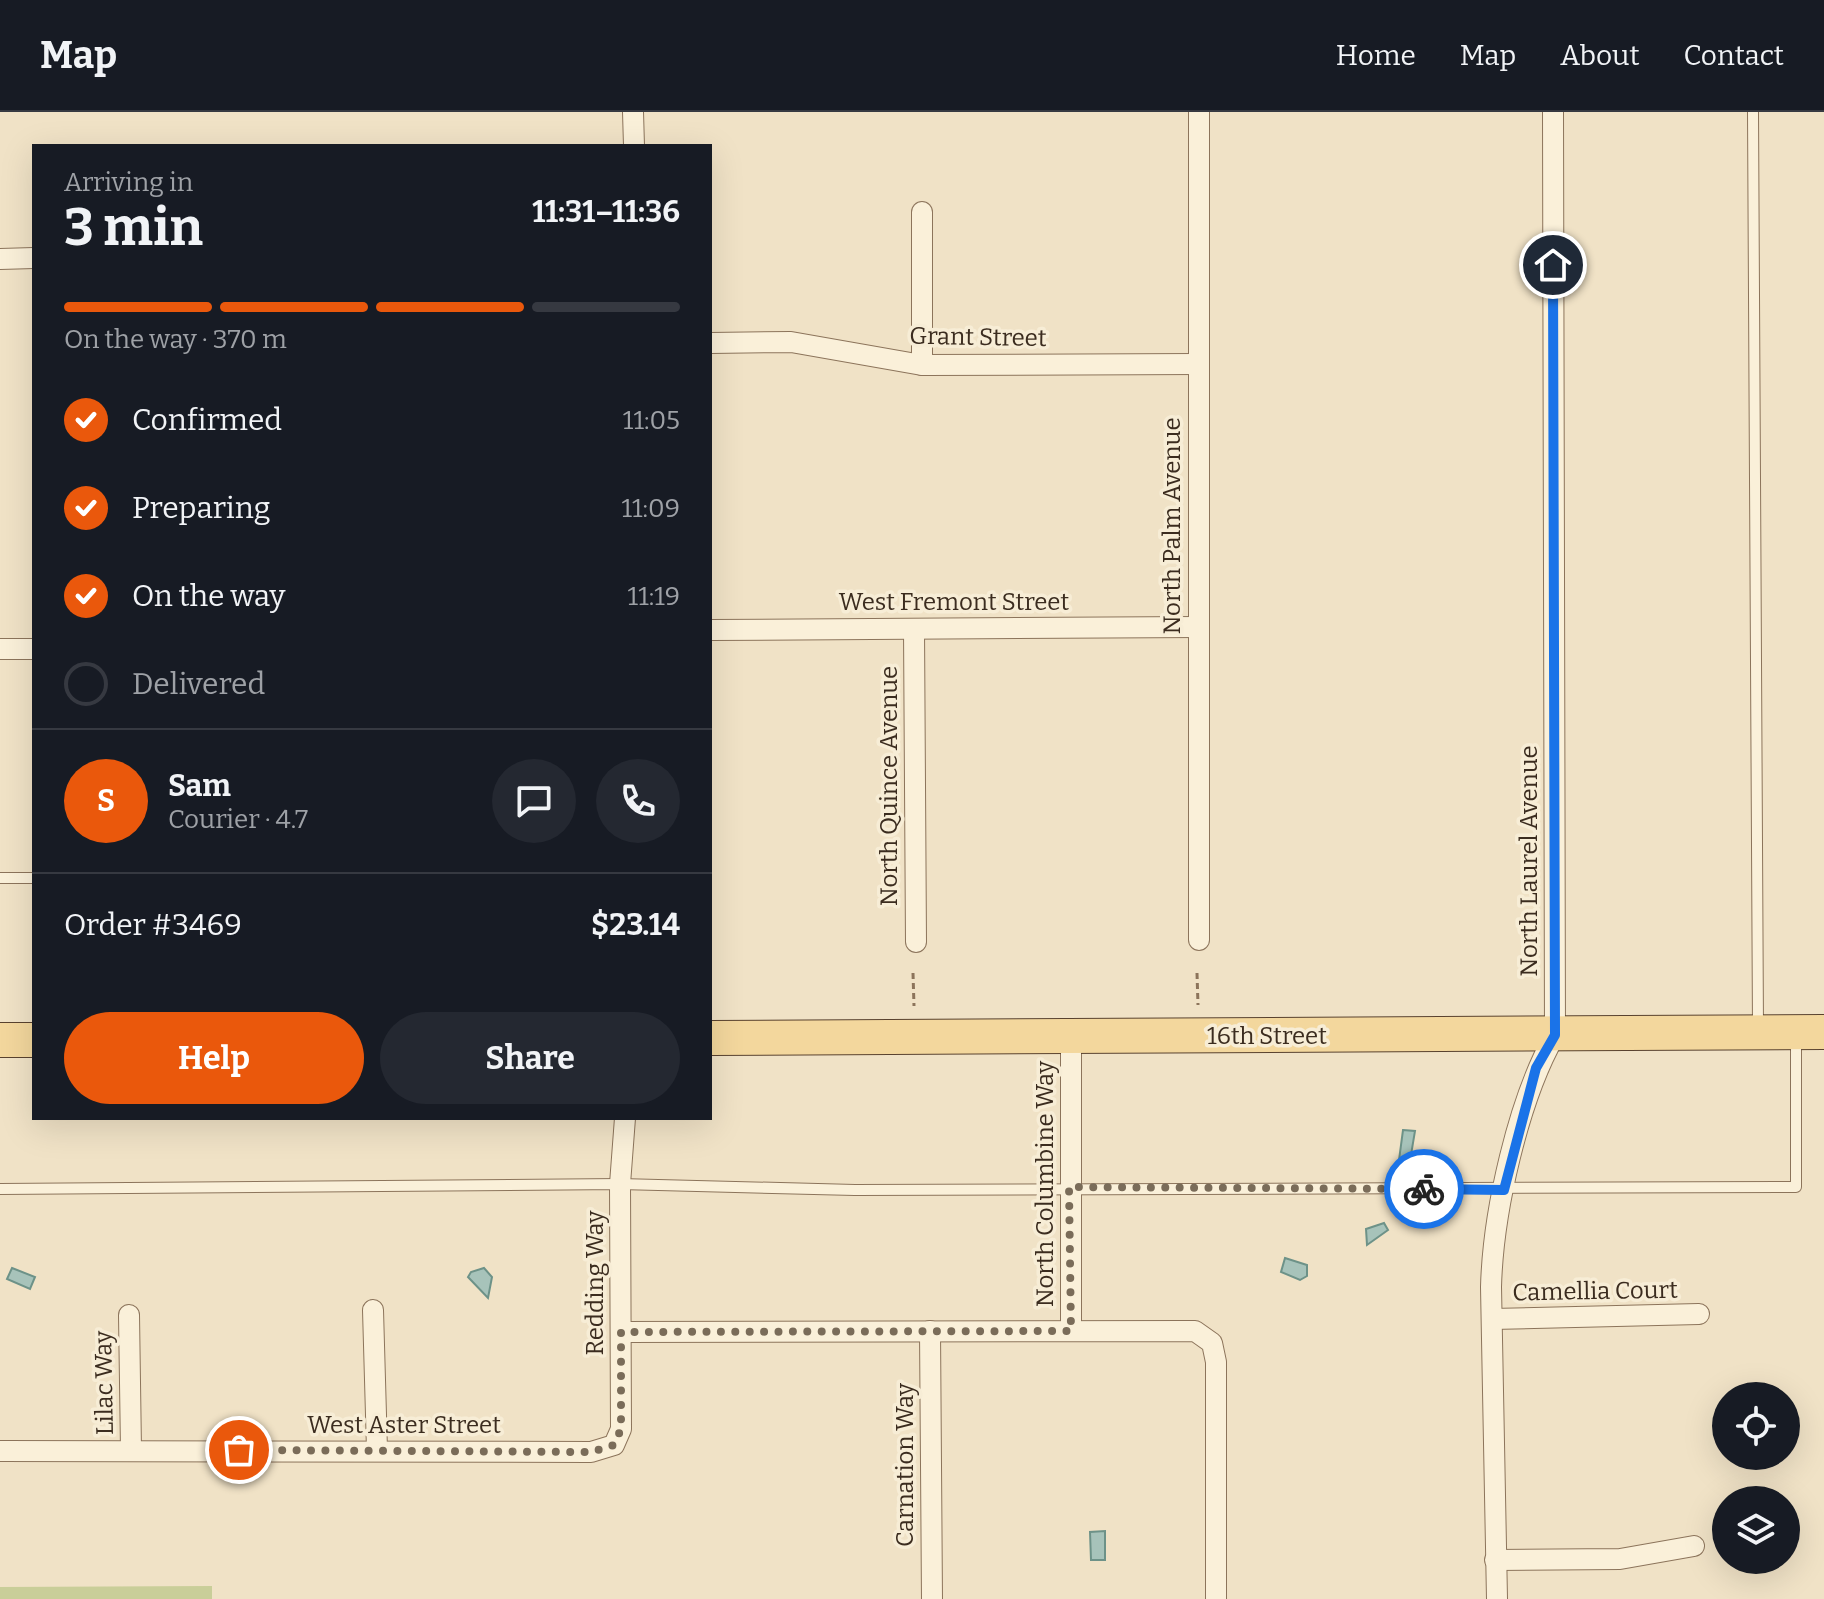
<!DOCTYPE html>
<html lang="en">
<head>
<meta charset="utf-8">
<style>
  :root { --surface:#171b24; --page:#242831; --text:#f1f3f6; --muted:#9ea1a6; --line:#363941; --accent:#ea580c }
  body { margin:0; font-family:Bitter,serif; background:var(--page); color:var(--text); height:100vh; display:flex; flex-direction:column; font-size:30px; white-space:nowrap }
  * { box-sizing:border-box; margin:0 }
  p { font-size:26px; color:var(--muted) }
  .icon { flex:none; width:44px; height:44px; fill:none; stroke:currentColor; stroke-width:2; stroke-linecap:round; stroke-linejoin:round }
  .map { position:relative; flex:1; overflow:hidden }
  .drawer { position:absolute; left:32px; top:32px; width:680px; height:976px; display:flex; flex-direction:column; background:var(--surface); border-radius:0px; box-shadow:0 8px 32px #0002 }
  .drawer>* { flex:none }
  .fabs { position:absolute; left:1712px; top:1270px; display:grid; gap:16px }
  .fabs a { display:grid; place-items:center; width:88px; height:88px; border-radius:50%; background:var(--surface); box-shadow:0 8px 32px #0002; font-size:40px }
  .pin { position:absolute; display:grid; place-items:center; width:68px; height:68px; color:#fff; margin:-34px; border:4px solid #fff; border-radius:50%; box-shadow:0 2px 8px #0007 }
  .courier { position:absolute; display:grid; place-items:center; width:80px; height:80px; margin:-40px; border:6px solid #1a73e8; border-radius:50%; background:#fff; color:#222; box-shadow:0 2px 10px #0007 }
  .head em { font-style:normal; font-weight:700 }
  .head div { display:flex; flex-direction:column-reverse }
  .head { display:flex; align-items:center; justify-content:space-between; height:136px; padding:0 32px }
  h1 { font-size:52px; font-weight:700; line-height:60px }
  .bar { display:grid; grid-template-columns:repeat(4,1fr); gap:12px 8px; align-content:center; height:96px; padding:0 32px }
  .bar i { height:10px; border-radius:6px; background:var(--line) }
  .bar .active { background:var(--accent) }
  .bar p { grid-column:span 4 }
  .line { display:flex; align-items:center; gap:20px; padding:0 32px; border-top:2px solid var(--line) }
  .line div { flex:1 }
  .round { display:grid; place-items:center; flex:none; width:84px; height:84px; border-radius:42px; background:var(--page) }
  ol { padding:0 32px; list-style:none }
  li { display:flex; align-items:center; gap:24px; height:88px }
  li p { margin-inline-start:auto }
  li .icon { padding:8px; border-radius:50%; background:var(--accent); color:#fff; stroke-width:4 }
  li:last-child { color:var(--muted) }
  li i { width:44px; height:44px; border:4px solid var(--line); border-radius:50% }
  .primary-button { display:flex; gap:16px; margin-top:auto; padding:16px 32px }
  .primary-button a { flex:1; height:92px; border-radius:48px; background:var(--accent); color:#fff; font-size:32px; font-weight:700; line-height:92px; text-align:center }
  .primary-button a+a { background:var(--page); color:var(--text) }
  header { display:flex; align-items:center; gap:48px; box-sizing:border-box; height:112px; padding:0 40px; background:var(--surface); border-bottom:2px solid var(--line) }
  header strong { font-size:38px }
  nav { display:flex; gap:44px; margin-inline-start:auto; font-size:28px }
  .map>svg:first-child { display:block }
</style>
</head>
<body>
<header>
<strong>Map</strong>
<nav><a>Home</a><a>Map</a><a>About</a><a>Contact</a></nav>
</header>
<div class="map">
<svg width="1824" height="1487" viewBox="0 0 1824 1487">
  <rect width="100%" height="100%" fill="#f0e2c6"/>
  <polygon fill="#c9ce99" points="212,1474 212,1487 0,1487 0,1475"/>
  <g fill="#a7c3ba" stroke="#6d9288" stroke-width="2">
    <polygon points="1403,1018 1415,1019 1410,1049 1399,1048"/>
    <polygon points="1384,1111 1388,1118 1367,1133 1366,1117"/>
    <polygon points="1285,1146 1307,1153 1307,1164 1300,1168 1281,1160"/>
    <polygon points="12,1156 35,1165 30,1177 7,1167"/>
    <polygon points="484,1156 492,1165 488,1186 468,1165 471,1160"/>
    <polygon points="1105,1419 1105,1448 1091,1448 1090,1420"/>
  </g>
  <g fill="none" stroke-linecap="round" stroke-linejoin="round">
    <g stroke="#8c745b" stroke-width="12">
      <g id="service">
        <polyline points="1753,0 1758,915"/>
        <polyline points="0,766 34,766"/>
        <polyline points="0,1077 620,1072 855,1078 1796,1075 1796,925"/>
      </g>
    </g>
    <g stroke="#8c745b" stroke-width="22">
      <g id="minor">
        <polyline points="633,0 634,34"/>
        <polyline points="922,100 922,253"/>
        <polyline points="0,147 34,146"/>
        <polyline points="710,231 791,230 922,253 1198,252"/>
        <polyline points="914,517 916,830"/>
        <polyline points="710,518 1198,515"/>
        <polyline points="0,537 34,537"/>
        <polyline points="1199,828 1199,0"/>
        <polyline points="373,1198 377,1338"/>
        <polyline points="129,1203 131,1338"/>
        <polyline points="1492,1207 1699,1202"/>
        <polyline points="930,1219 932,1487"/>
        <polyline points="1071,1219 1071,924"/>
        <polyline points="621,1220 1195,1219 1212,1231 1216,1250 1216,1487"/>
        <polyline points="0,1339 591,1340 614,1333 621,1317 620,1072 625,1006"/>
        <polyline points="1495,1448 1620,1447 1694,1434"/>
        <path d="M1497,1487L1491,1175C1493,1100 1518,988 1555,923L1553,0"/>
      </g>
    </g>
    <g stroke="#59422f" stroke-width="36">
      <g id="primary">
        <polyline points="710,926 1824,920"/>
        <polyline points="0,928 34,928"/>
      </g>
    </g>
    <g stroke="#8c745b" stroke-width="3" stroke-dasharray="6 4" stroke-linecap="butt">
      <polyline points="913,861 914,894"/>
      <polyline points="1197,861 1198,893"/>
    </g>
    <use href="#service" stroke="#faf0d9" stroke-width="10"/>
    <use href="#minor" stroke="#faf0d9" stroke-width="20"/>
    <use href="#primary" stroke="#f3d79d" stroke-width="34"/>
  </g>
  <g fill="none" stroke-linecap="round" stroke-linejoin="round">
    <polyline stroke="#7a6c59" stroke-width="8" stroke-dasharray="0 14.4" points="239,1338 591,1340 614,1333 621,1317 621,1220 1071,1219 1069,1075 1424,1077"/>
    <polyline stroke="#1a73e8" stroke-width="10" points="1424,1077 1504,1078 1536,956 1555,923 1553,153"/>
  </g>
  <g text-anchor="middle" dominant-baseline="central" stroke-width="7" stroke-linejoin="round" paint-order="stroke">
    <g font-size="24" fill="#3b2c1f" stroke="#f7edd6">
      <text transform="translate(978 225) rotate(1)">Grant Street</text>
      <text transform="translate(1172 414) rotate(-90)">North Palm Avenue</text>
      <text x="954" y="490">West Fremont Street</text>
      <text transform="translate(889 674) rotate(-90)">North Quince Avenue</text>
      <text transform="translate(1529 749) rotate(-90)">North Laurel Avenue</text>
      <text x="1267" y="924">16th Street</text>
      <text transform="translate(1045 1072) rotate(-90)">North Columbine Way</text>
      <text transform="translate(595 1171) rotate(-90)">Redding Way</text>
      <text transform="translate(1595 1179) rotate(-1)">Camellia Court</text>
      <text transform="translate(104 1271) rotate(-91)">Lilac Way</text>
      <text x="404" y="1313">West Aster Street</text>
      <text transform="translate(905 1353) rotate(-90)">Carnation Way</text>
    </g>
  </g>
</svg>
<div class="fabs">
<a><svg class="icon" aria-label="locate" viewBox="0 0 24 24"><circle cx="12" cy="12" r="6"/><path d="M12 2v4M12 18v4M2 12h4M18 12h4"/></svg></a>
<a><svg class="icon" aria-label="layers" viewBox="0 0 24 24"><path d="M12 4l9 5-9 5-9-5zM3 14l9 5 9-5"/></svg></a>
</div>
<div class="pin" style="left:239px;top:1338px;background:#ea580c"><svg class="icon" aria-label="bag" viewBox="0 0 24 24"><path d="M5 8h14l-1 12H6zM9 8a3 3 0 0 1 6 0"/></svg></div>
<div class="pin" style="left:1553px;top:153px;background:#1f2937"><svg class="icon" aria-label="home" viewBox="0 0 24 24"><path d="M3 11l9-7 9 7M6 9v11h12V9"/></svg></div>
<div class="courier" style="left:1424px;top:1077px"><svg class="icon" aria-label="bike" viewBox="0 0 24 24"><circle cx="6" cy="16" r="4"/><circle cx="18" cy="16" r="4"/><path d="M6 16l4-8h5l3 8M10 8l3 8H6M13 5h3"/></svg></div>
<section class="drawer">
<div class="head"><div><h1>3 min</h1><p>Arriving in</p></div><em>11:31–11:36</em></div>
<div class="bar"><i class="active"></i><i class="active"></i><i class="active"></i><i></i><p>On the way · 370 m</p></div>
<ol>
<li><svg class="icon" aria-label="check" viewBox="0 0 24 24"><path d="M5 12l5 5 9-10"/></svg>Confirmed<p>11:05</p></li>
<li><svg class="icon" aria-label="check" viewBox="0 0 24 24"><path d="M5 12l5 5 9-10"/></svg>Preparing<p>11:09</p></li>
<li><svg class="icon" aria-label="check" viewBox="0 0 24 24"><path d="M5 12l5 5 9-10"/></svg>On the way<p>11:19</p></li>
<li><i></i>Delivered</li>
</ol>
<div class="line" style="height:144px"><b class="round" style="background:var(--accent);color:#fff">S</b><div><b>Sam</b><p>Courier · 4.7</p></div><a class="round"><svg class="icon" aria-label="chat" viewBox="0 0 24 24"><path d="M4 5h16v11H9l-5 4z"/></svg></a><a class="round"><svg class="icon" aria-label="phone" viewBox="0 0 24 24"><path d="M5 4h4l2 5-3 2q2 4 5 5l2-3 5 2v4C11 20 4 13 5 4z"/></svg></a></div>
<div class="line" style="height:104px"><div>Order #3469</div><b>$23.14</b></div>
<div class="primary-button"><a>Help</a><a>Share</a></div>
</section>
</div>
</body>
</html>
